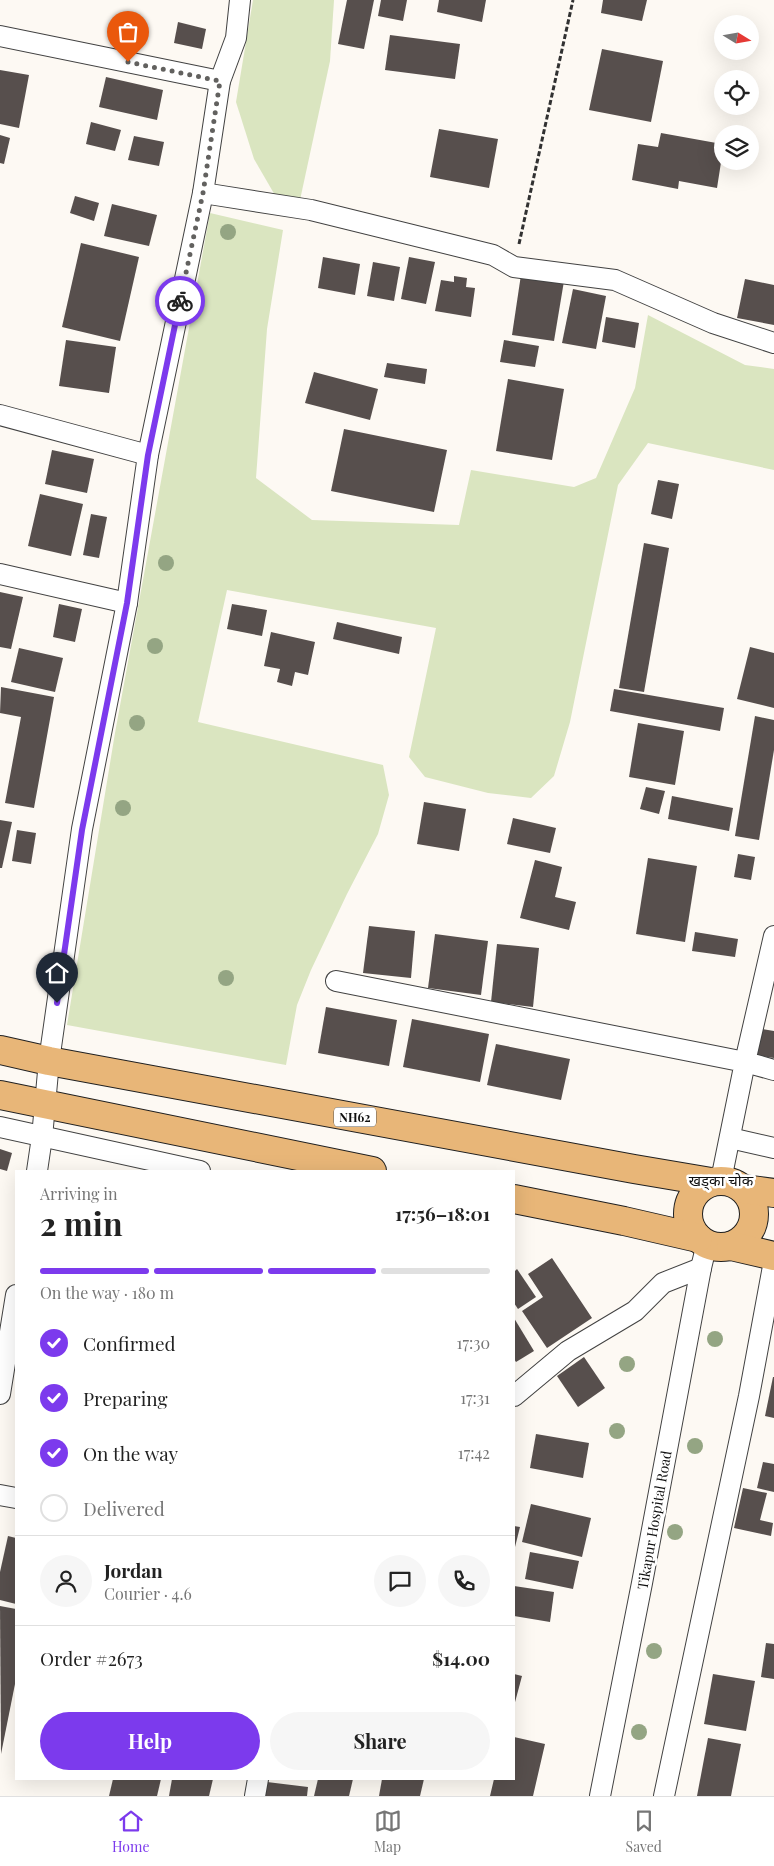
<!DOCTYPE html>
<html lang="en">
<head>
<meta charset="utf-8">
<style>
  :root { --surface:#fff; --page:#f6f6f6; --text:#222; --muted:#767676; --line:#e0e0e0; --accent:#7c3aed }
  body { margin:0; font-family:"Playfair Display","Noto Sans Devanagari",serif; background:var(--page); color:var(--text); height:100vh; display:flex; flex-direction:column; font-size:19px; white-space:nowrap }
  * { box-sizing:border-box; margin:0 }
  p { font-size:16px; color:var(--muted) }
  .icon { flex:none; width:28px; height:28px; fill:none; stroke:currentColor; stroke-width:2; stroke-linecap:round; stroke-linejoin:round }
  .map { position:relative; flex:1; overflow:hidden }
  .details { position:absolute; left:15px; top:1170px; width:500px; height:610px; display:flex; flex-direction:column; background:var(--surface); border-radius:0px; box-shadow:0 5px 20px #0002 }
  .details>* { flex:none }
  .needle { width:32px; rotate:101deg }
  .buttons { position:absolute; left:714px; top:15px; display:grid; gap:10px }
  .buttons a { display:grid; place-items:center; width:45px; height:45px; border-radius:50%; background:var(--surface); box-shadow:0 5px 20px #0002; font-size:25px }
  .pin { position:absolute; display:grid; place-items:center; width:42px; height:42px; color:#fff; margin:-51px -21px; border-radius:50% 50% 50% 0; rotate:-45deg; box-shadow:0 0 5px #0007 }
  .pin .icon { rotate:45deg }
  .courier { position:absolute; display:grid; place-items:center; width:50px; height:50px; margin:-25px; border:4px solid #7c3aed; border-radius:50%; background:#fff; color:#222; box-shadow:0 1px 6px #0007 }
  .summary em { font-style:normal; font-weight:700 }
  .summary div { display:flex; flex-direction:column-reverse }
  .summary { display:flex; align-items:center; justify-content:space-between; height:85px; padding:0 25px }
  h1 { font-size:32px; font-weight:700; line-height:38px }
  .bar { display:grid; grid-template-columns:repeat(4,1fr); gap:8px 5px; align-content:center; height:60px; padding:0 25px }
  .bar i { height:6px; border-radius:4px; background:var(--line) }
  .bar .on { background:var(--accent) }
  .bar p { grid-column:span 4 }
  .line { display:flex; align-items:center; gap:12px; padding:0 25px; border-top:1px solid var(--line) }
  .line div { flex:1 }
  .round { display:grid; place-items:center; flex:none; width:52px; height:52px; border-radius:26px; background:var(--page) }
  ol { padding:0 25px; list-style:none }
  li { display:flex; align-items:center; gap:15px; height:55px }
  li p { margin-inline-start:auto }
  li .icon { padding:5px; border-radius:50%; background:var(--accent); color:#fff; stroke-width:4 }
  li:last-child { color:var(--muted) }
  li i { width:28px; height:28px; border:2px solid var(--line); border-radius:50% }
  .button { display:flex; gap:10px; margin-top:auto; padding:10px 25px }
  .button a { flex:1; height:58px; border-radius:30px; background:var(--accent); color:#fff; font-size:20px; font-weight:700; line-height:58px; text-align:center }
  .button a+a { background:var(--page); color:var(--text) }
  .tabs { display:flex; justify-content:space-around; align-items:center; height:70px; border-top:1px solid var(--line); background:var(--surface); font-size:14px; color:var(--muted) }
  .tabs a { display:grid; justify-items:center; gap:2px }
  .tabs .on { color:var(--accent) }
  .map>svg:first-child { display:block }
</style>
</head>
<body>
<div class="map">
<svg width="774" height="1796" viewBox="0 0 774 1796">
  <rect width="100%" height="100%" fill="#fdf9f3"/>
  <g fill="#dae5c0">
    <polygon points="253,0 334,0 330,61 300,200 276,197 254,159 236,102"/>
    <polygon points="210,213 283,230 267,329 256,478 312,520 459,525 471,470 574,487 596,478 635,388 648,315 745,365 774,369 774,470 648,443 618,485 570,722 554,776 531,798 488,793 425,777 409,757 436,628 227,590 198,722 383,765 389,795 378,834 347,894 311,970 297,1005 286,1065 67,1025 115,733"/>
  </g>
  <g fill="#574f4d">
    <polygon points="347,0 374,0 364,49 338,44"/>
    <polygon points="381,0 407,0 403,21 378,16"/>
    <polygon points="439,0 486,0 482,22 437,12"/>
    <polygon points="603,0 647,0 642,21 601,13"/>
    <polygon points="178,22 206,29 202,49 174,43"/>
    <polygon points="390,35 460,44 455,79 385,70"/>
    <polygon points="602,49 663,61 651,122 589,110"/>
    <polygon points="0,70 29,75 19,128 0,124"/>
    <polygon points="106,77 163,90 157,120 99,107"/>
    <polygon points="91,122 121,130 115,151 86,144"/>
    <polygon points="439,129 498,139 489,188 430,177"/>
    <polygon points="661,133 722,144 722,156 717,188 679,181 678,189 632,180 638,144 658,147"/>
    <polygon points="0,135 10,138 4,164 0,163"/>
    <polygon points="134,136 164,142 159,166 128,160"/>
    <polygon points="75,196 99,203 94,221 70,213"/>
    <polygon points="112,204 157,215 149,246 104,236"/>
    <polygon points="81,243 139,257 120,341 62,327"/>
    <polygon points="323,257 360,264 355,295 318,288"/>
    <polygon points="409,257 435,262 426,304 401,299"/>
    <polygon points="373,262 400,267 394,301 367,296"/>
    <polygon points="522,268 565,275 554,341 512,335"/>
    <polygon points="454,276 467,278 466,287 475,288 471,317 435,311 441,280 454,282"/>
    <polygon points="745,279 774,285 774,325 737,318"/>
    <polygon points="573,289 606,296 596,349 562,343"/>
    <polygon points="606,317 639,323 635,348 602,342"/>
    <polygon points="66,340 116,347 109,393 59,386"/>
    <polygon points="504,340 539,346 535,367 500,362"/>
    <polygon points="387,363 427,369 425,384 384,377"/>
    <polygon points="314,372 378,389 370,420 305,403"/>
    <polygon points="508,379 564,389 552,460 496,451"/>
    <polygon points="344,429 447,450 434,512 331,491"/>
    <polygon points="52,450 94,459 87,493 45,484"/>
    <polygon points="658,480 679,484 672,519 651,514"/>
    <polygon points="40,494 83,504 71,556 28,546"/>
    <polygon points="91,514 107,517 99,558 83,555"/>
    <polygon points="644,543 669,548 644,692 619,688"/>
    <polygon points="0,592 23,597 11,649 0,647"/>
    <polygon points="59,604 82,609 75,642 53,637"/>
    <polygon points="232,604 267,610 262,636 227,629"/>
    <polygon points="337,622 402,637 399,654 333,639"/>
    <polygon points="271,632 315,642 308,675 295,672 292,686 277,682 280,669 264,666"/>
    <polygon points="750,647 774,653 774,708 737,699"/>
    <polygon points="19,648 63,658 55,692 11,682"/>
    <polygon points="1,687 54,697 34,808 5,803 21,717 0,713"/>
    <polygon points="614,689 724,708 720,731 610,711"/>
    <polygon points="755,716 774,720 774,750 759,840 735,836"/>
    <polygon points="638,723 684,731 675,785 629,777"/>
    <polygon points="646,787 665,791 659,814 640,809"/>
    <polygon points="672,796 733,808 729,831 668,819"/>
    <polygon points="424,802 466,809 459,851 417,844"/>
    <polygon points="513,818 556,828 550,853 507,844"/>
    <polygon points="0,820 12,822 2,868 0,868"/>
    <polygon points="17,830 36,833 31,864 12,861"/>
    <polygon points="738,854 755,857 751,880 734,877"/>
    <polygon points="648,858 697,866 685,942 636,934"/>
    <polygon points="535,860 562,867 555,897 576,902 569,930 520,918"/>
    <polygon points="369,926 415,931 411,978 363,973"/>
    <polygon points="695,932 738,939 735,957 692,951"/>
    <polygon points="435,934 488,941 481,995 428,988"/>
    <polygon points="497,944 539,948 533,1007 491,1002"/>
    <polygon points="326,1007 397,1020 389,1066 318,1053"/>
    <polygon points="412,1019 489,1034 480,1082 403,1067"/>
    <polygon points="757,1028 774,1031 774,1058 753,1055"/>
    <polygon points="496,1044 570,1059 561,1100 487,1085"/>
    <polygon points="0,1149 12,1153 7,1171 0,1169"/>
    <polygon points="552,1258 592,1318 547,1348 522,1311 543,1297 528,1274"/>
    <polygon points="517,1269 536,1297 518,1309 514,1303 514,1272"/>
    <polygon points="514,1318 534,1351 516,1362 514,1359"/>
    <polygon points="584,1357 605,1388 578,1407 557,1376"/>
    <polygon points="773,1377 774,1377 774,1418 765,1416"/>
    <polygon points="536,1434 589,1443 583,1478 530,1468"/>
    <polygon points="763,1462 774,1464 774,1492 757,1488"/>
    <polygon points="743,1488 767,1493 760,1520 773,1523 771,1536 734,1528"/>
    <polygon points="531,1504 591,1518 582,1557 522,1542"/>
    <polygon points="514,1526 520,1527 514,1551"/>
    <polygon points="8,1536 16,1538 16,1604 0,1600 0,1572"/>
    <polygon points="530,1552 579,1561 573,1589 525,1579"/>
    <polygon points="514,1586 554,1592 550,1622 514,1616"/>
    <polygon points="0,1606 16,1609 16,1679 1,1754"/>
    <polygon points="766,1643 774,1644 774,1679 761,1677"/>
    <polygon points="514,1674 522,1676 514,1706"/>
    <polygon points="713,1674 755,1681 746,1731 704,1724"/>
    <polygon points="514,1737 545,1744 533,1796 490,1796 494,1779 514,1779"/>
    <polygon points="708,1738 741,1744 731,1796 697,1796"/>
    <polygon points="113,1779 161,1779 157,1796 109,1796"/>
    <polygon points="172,1779 213,1779 209,1796 169,1796"/>
    <polygon points="318,1779 353,1779 349,1796 314,1796"/>
    <polygon points="382,1779 424,1779 420,1796 379,1796"/>
    <polygon points="267,1782 308,1787 307,1796 265,1796"/>
  </g>
  <g fill="none" stroke-linecap="round" stroke-linejoin="round">
    <g stroke="#424242" stroke-width="22">
      <g id="street">
        <polyline points="0,36 220,81"/>
        <polyline points="203,193 311,210 493,255 514,267 615,280 713,323 774,343"/>
        <polyline points="0,415 148,455"/>
        <polyline points="0,574 127,603"/>
        <polyline points="774,936 745,1062 774,1070"/>
        <polyline points="336,981 745,1062 721,1180"/>
        <polyline points="0,1127 200,1171"/>
        <polyline points="730,1138 774,1148"/>
        <polyline points="37,1171 42,1137 49,1061 82,829 127,603 148,455 203,193 220,81 236,38 240,0"/>
        <polyline points="0,1394 16,1295"/>
        <polyline points="514,1396 568,1351 635,1311 663,1283 701,1268"/>
        <polyline points="0,1495 16,1498"/>
        <polyline points="255,1796 258,1779"/>
        <polyline points="600,1796 642,1583 701,1268 707,1243"/>
        <polyline points="664,1796 749,1396 774,1261"/>
      </g>
    </g>
    <g stroke="#202020" stroke-width="30">
      <g id="primary">
        <polyline points="0,1050 49,1061 634,1169 711,1182"/>
        <polyline points="0,1095 372,1171"/>
        <circle cx="721" cy="1214" r="33"/>
        <polyline points="744,1189 774,1193"/>
        <polyline points="514,1199 624,1221 698,1238"/>
        <polyline points="731,1246 774,1256"/>
      </g>
    </g>
    <polyline stroke="#313131" stroke-width="3" stroke-dasharray="5 2.5" stroke-linecap="butt" points="519,244 573,0"/>
    <use href="#street" stroke="#fff" stroke-width="20"/>
    <use href="#primary" stroke="#e8b678" stroke-width="28"/>
  </g>
  <g fill="#94a583">
    <circle cx="228" cy="232" r="8"/>
    <circle cx="166" cy="563" r="8"/>
    <circle cx="155" cy="646" r="8"/>
    <circle cx="137" cy="723" r="8"/>
    <circle cx="123" cy="808" r="8"/>
    <circle cx="226" cy="978" r="8"/>
    <circle cx="715" cy="1339" r="8"/>
    <circle cx="627" cy="1364" r="8"/>
    <circle cx="617" cy="1431" r="8"/>
    <circle cx="695" cy="1446" r="8"/>
    <circle cx="675" cy="1532" r="8"/>
    <circle cx="654" cy="1651" r="8"/>
    <circle cx="639" cy="1732" r="8"/>
  </g>
  <g fill="none" stroke-linecap="round" stroke-linejoin="round">
    <polyline stroke="#62615f" stroke-width="5" stroke-dasharray="0 9" points="128,62 220,81 203,193 180,301"/>
    <polyline stroke="#7c3aed" stroke-width="6" points="57,1003 82,830 127,603 148,455 180,301"/>
  </g>
  <g text-anchor="middle" dominant-baseline="central" stroke-width="5" stroke-linejoin="round" paint-order="stroke">
    <rect fill="#fff" stroke="#575757" stroke-width="1" x="334" y="1107.5" width="42" height="19" rx="4"/>
    <g font-size="12" font-weight="bold" fill="#0f0f0f">
      <text x="355" y="1117">NH62</text>
    </g>
    <g font-size="14" fill="#0f0f0f" stroke="#fff">
      <text transform="translate(654 1520) rotate(-80)">Tikapur Hospital Road</text>
    </g>
    <g font-size="15" fill="#0f0f0f" stroke="#fff">
      <text x="721" y="1180">खड्का चोक</text>
    </g>
  </g>
</svg>
<div class="buttons">
<a><svg class="needle" viewBox="-14 -14 28 28"><path d="M0-13l5 13h-10z" fill="#e53935"/><path d="M0 13l5-13h-10z" fill="#767676"/></svg></a>
<a><svg class="icon" aria-label="locate" viewBox="0 0 24 24"><circle cx="12" cy="12" r="6"/><path d="M12 2v4M12 18v4M2 12h4M18 12h4"/></svg></a>
<a><svg class="icon" aria-label="layers" viewBox="0 0 24 24"><path d="M12 4l9 5-9 5-9-5zM3 14l9 5 9-5"/></svg></a>
</div>
<div class="pin" style="left:128px;top:62px;background:#ea580c"><svg class="icon" aria-label="bag" viewBox="0 0 24 24"><path d="M5 8h14l-1 12H6zM9 8a3 3 0 0 1 6 0"/></svg></div>
<div class="pin" style="left:57px;top:1003px;background:#1f2937"><svg class="icon" aria-label="home" viewBox="0 0 24 24"><path d="M3 11l9-7 9 7M6 9v11h12V9"/></svg></div>
<div class="courier" style="left:180px;top:301px"><svg class="icon" aria-label="bike" viewBox="0 0 24 24"><circle cx="6" cy="16" r="4"/><circle cx="18" cy="16" r="4"/><path d="M6 16l4-8h5l3 8M10 8l3 8H6M13 5h3"/></svg></div>
<section class="details">
<div class="summary"><div><h1>2 min</h1><p>Arriving in</p></div><em>17:56–18:01</em></div>
<div class="bar"><i class="on"></i><i class="on"></i><i class="on"></i><i></i><p>On the way · 180 m</p></div>
<ol>
<li><svg class="icon" aria-label="check" viewBox="0 0 24 24"><path d="M5 12l5 5 9-10"/></svg>Confirmed<p>17:30</p></li>
<li><svg class="icon" aria-label="check" viewBox="0 0 24 24"><path d="M5 12l5 5 9-10"/></svg>Preparing<p>17:31</p></li>
<li><svg class="icon" aria-label="check" viewBox="0 0 24 24"><path d="M5 12l5 5 9-10"/></svg>On the way<p>17:42</p></li>
<li><i></i>Delivered</li>
</ol>
<div class="line" style="height:90px"><a class="round"><svg class="icon" aria-label="person" viewBox="0 0 24 24"><circle cx="12" cy="8" r="4"/><path d="M4 21q1-7 8-7t8 7"/></svg></a><div><b>Jordan</b><p>Courier · 4.6</p></div><a class="round"><svg class="icon" aria-label="chat" viewBox="0 0 24 24"><path d="M4 5h16v11H9l-5 4z"/></svg></a><a class="round"><svg class="icon" aria-label="phone" viewBox="0 0 24 24"><path d="M5 4h4l2 5-3 2q2 4 5 5l2-3 5 2v4C11 20 4 13 5 4z"/></svg></a></div>
<div class="line" style="height:65px"><div>Order #2673</div><b>$14.00</b></div>
<div class="button"><a>Help</a><a>Share</a></div>
</section>
</div>
<nav class="tabs">
<a class="on"><svg class="icon" aria-label="home" viewBox="0 0 24 24"><path d="M3 11l9-7 9 7M6 9v11h12V9"/></svg>Home</a>
<a><svg class="icon" aria-label="map" viewBox="0 0 24 24"><path d="M3 6l6-2 6 2 6-2v14l-6 2-6-2-6 2zM9 4v14M15 6v14"/></svg>Map</a>
<a><svg class="icon" aria-label="saved" viewBox="0 0 24 24"><path d="M7 4h10v16l-5-4-5 4z"/></svg>Saved</a>
</nav>
</body>
</html>
